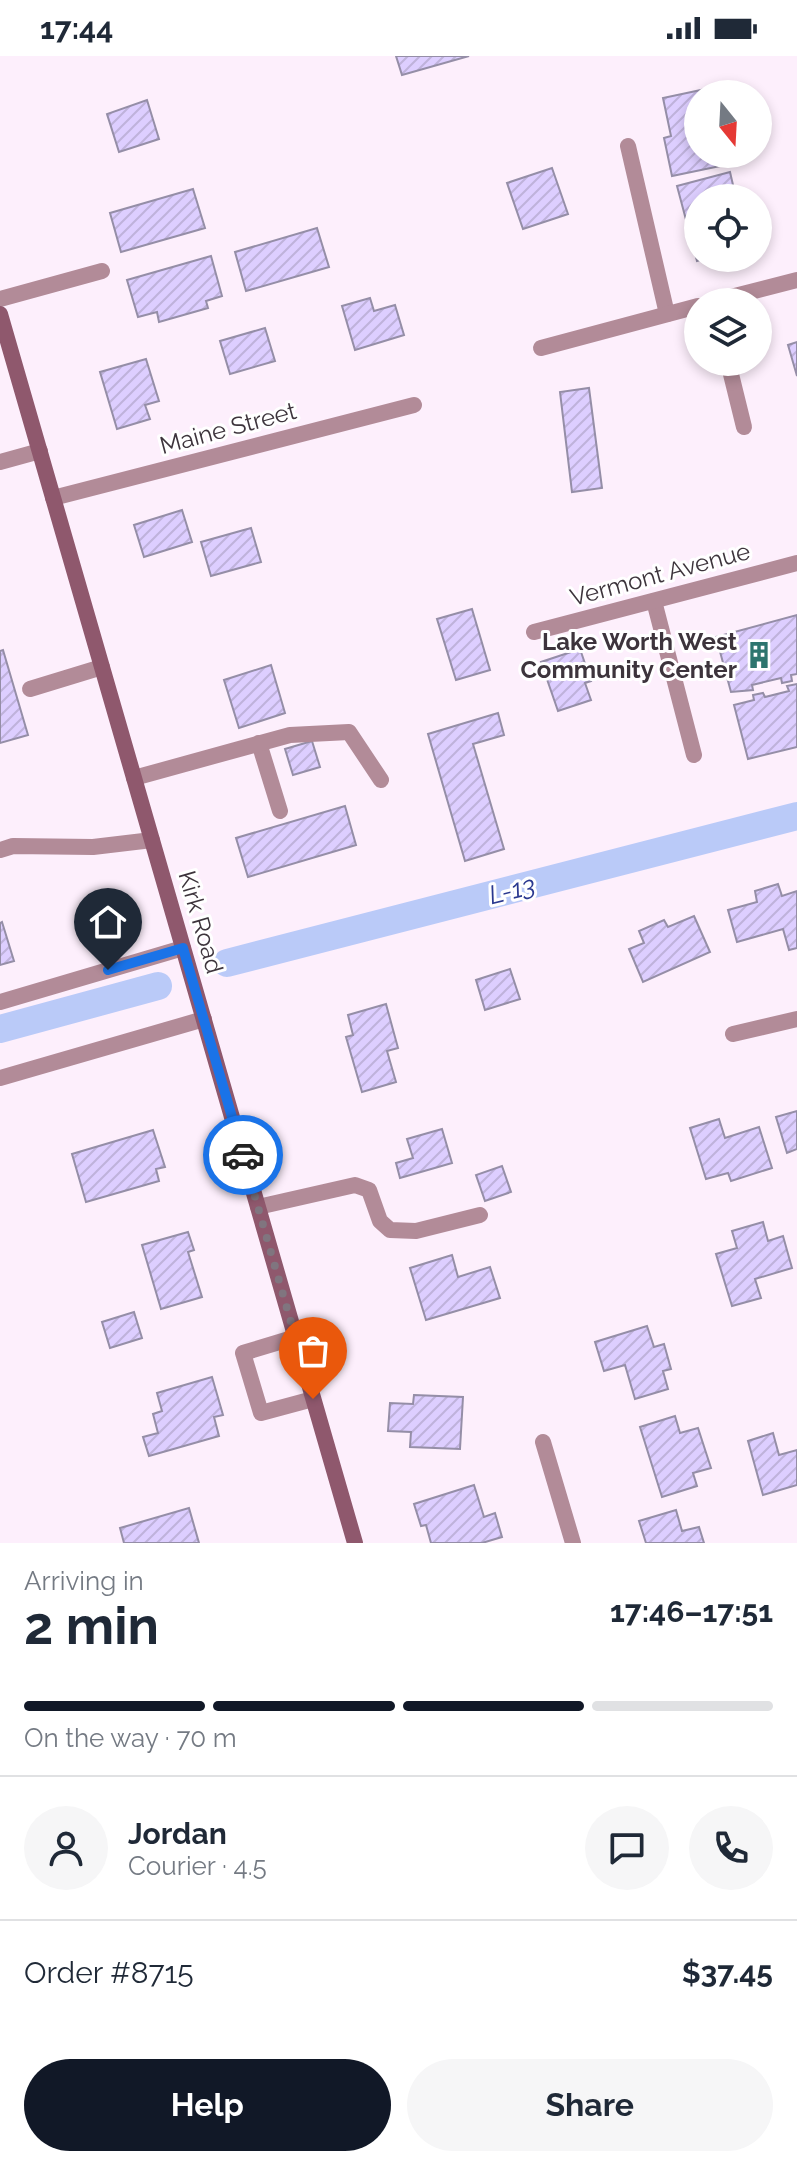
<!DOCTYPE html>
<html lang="en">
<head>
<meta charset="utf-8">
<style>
  :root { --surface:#fff; --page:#f6f6f7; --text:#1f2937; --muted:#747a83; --line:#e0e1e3; --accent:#111827 }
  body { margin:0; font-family:Raleway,sans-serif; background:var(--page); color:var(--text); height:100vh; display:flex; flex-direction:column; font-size:30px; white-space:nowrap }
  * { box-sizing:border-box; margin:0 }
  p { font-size:26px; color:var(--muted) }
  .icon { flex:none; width:44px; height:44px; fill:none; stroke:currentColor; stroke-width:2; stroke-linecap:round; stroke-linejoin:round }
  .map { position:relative; height:1487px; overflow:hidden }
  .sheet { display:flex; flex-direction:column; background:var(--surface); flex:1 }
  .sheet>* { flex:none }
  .needle { width:52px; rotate:162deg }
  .buttons { position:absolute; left:684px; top:24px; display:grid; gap:16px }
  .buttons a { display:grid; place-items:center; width:88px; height:88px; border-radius:50%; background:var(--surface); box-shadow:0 4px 12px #0003; font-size:40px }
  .pin { position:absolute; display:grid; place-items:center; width:68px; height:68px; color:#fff; margin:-82px -34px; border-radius:50% 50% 50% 0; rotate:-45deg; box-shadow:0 0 8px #0007 }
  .pin .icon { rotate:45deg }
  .courier { position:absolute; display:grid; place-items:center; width:80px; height:80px; margin:-40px; border:6px solid #1a73e8; border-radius:50%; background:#fff; color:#222; box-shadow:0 2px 10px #0007 }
  .summary em { font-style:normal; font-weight:700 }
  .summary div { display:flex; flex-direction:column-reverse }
  .summary { display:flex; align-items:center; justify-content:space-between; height:136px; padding:0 24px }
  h1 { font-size:52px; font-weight:700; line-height:60px }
  .bar { display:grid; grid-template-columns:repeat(4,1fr); gap:12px 8px; align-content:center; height:96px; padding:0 24px }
  .bar i { height:10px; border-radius:6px; background:var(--line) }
  .bar .current { background:var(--accent) }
  .bar p { grid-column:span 4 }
  .line { display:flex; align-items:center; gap:20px; padding:0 24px; border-top:2px solid var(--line) }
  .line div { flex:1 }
  .round { display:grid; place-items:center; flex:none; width:84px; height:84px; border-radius:42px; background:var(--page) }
  .action { display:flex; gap:16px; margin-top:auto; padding:16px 24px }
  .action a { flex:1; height:92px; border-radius:48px; background:var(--accent); color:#fff; font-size:32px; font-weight:700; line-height:92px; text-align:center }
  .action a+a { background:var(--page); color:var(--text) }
  .status { display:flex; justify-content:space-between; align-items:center; height:56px; padding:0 40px; background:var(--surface); direction:ltr }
  .status svg { height:22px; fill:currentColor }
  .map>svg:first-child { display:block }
</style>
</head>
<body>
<div class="status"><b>17:44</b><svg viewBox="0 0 49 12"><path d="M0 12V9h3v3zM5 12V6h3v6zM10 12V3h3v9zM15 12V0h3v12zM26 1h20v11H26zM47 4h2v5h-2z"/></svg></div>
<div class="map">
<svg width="797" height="1487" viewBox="0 0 797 1487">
  <defs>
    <pattern id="building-hatch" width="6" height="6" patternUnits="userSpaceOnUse" patternTransform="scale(2)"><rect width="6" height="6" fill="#ddceff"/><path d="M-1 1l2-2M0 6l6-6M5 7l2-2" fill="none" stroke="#bfb2db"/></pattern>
  </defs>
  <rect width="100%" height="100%" fill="#fdeffc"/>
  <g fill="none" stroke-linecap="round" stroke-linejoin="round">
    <g stroke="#bacaf8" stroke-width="28">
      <polyline points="227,907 797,760"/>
      <polyline points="0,973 158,930"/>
    </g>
  </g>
  <g fill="url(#building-hatch)" stroke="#958ea7" stroke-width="2">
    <polygon points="396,0 469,0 402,19"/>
    <polygon points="715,31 716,38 698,38 698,98 728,98 730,108 672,120 664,82 671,80 663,42"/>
    <polygon points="147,44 159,83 119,96 107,58"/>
    <polygon points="552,112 568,158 523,173 507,127"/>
    <polygon points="730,116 736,142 698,142 698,202 707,202 697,205 677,130"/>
    <polygon points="193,133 205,172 121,196 110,157"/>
    <polygon points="317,172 329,211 246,235 235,196"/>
    <polygon points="211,200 222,240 206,245 208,252 159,266 157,256 138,261 127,224"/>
    <polygon points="370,242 374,255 395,249 404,279 355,294 342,250"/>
    <polygon points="265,272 275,305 230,318 220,285"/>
    <polygon points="797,286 797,320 788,289"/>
    <polygon points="146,303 159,345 145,349 150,363 117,373 100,316"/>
    <polygon points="589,332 602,432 572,436 560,336"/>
    <polygon points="182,454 192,486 144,501 134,469"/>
    <polygon points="251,472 261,506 211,520 201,486"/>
    <polygon points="472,553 490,614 456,624 437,563"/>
    <polygon points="797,559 797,618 791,619 792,625 782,627 781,622 752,629 753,634 731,636 716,581"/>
    <polygon points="580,593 591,625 585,627 591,644 558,655 541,606"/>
    <polygon points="3,594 28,679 0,687 0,595"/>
    <polygon points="271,609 285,657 239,672 224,624"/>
    <polygon points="797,628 797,691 748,703 734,649 754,644 753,639 763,637 765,641 789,635 787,630"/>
    <polygon points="498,657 504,679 473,688 504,793 465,805 428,678"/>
    <polygon points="312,685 320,711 293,719 285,693"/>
    <polygon points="345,750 356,789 248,821 236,782"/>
    <polygon points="778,828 782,840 797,835 797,892 789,894 783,873 737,886 728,854 757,846 755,835"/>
    <polygon points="694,860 710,896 643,926 629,893 644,887 639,875 664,864 668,871"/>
    <polygon points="2,866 14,905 0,909 0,867"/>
    <polygon points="510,913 520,943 485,954 476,924"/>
    <polygon points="386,948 398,992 387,995 396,1026 362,1036 346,981 353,979 348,959"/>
    <polygon points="797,1055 797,1093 787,1097 776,1061"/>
    <polygon points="719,1063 725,1082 759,1071 772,1112 731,1125 728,1117 706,1123 690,1072"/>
    <polygon points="442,1073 452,1107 400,1122 396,1107 413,1102 407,1083"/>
    <polygon points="153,1074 165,1111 156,1113 159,1125 86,1146 72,1098"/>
    <polygon points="502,1110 511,1136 485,1145 476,1119"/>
    <polygon points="763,1166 768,1185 783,1180 792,1212 755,1223 761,1242 732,1250 716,1198 737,1192 732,1175"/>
    <polygon points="188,1176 194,1194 188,1196 202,1241 161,1253 142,1189"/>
    <polygon points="452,1199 458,1221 490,1211 500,1242 426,1264 410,1212"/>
    <polygon points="134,1256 142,1282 110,1292 102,1266"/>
    <polygon points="647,1270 654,1291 664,1288 671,1313 663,1315 668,1333 635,1343 625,1309 604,1315 595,1286"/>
    <polygon points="212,1321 223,1359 214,1361 219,1380 149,1400 143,1381 158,1377 153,1358 162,1355 157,1337"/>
    <polygon points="414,1339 463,1341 460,1393 410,1391 411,1376 388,1375 390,1347 413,1348"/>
    <polygon points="675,1360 680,1377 698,1372 711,1412 693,1417 697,1430 662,1441 640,1371"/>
    <polygon points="773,1377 779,1399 797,1394 797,1429 763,1439 748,1385"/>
    <polygon points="474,1429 484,1461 495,1457 502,1481 482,1487 431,1487 426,1469 421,1470 414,1448"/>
    <polygon points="189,1452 199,1487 124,1487 120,1472"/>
    <polygon points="676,1454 682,1475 699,1471 704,1487 646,1487 639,1465"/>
  </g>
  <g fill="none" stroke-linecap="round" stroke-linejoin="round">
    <g stroke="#b28b98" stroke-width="16">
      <polyline points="628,90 667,258"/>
      <polyline points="0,243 102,215"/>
      <polyline points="728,306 744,371"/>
      <polyline points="654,545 694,699"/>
      <polyline points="30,633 102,611"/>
      <polyline points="259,687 280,755"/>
      <polyline points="134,722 290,679 349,676 381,724"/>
      <polyline points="0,794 13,790 93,791 152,784"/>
      <polyline points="0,1022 204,963"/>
      <polyline points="258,1151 355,1129 369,1134 380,1165 390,1174 416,1175 480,1159"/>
      <polyline points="296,1281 243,1297 261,1357 313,1343"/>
    </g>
    <g stroke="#b28b98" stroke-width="16">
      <polyline points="711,246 797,224"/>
      <polyline points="541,292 698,250"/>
      <polyline points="0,406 40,395"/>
      <polyline points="53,442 414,349"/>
      <polyline points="534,576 797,507"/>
      <polyline points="0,946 183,892"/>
      <polyline points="733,978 797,963"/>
      <polyline points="543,1386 573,1487"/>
    </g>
    <polyline stroke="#8f586d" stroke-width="16" points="0,258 355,1487"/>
  </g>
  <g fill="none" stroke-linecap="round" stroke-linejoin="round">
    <polyline stroke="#80757f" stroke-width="8" stroke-dasharray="0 14.4" points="243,1099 313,1343"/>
    <polyline stroke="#1a73e8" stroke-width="10" points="108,914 183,892 243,1099"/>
  </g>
  <defs>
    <g id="building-bare" transform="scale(2.16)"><path d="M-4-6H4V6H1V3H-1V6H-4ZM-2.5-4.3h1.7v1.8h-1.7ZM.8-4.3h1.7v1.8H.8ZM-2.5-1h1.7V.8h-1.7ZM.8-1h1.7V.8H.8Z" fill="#2d756e" stroke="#fff" stroke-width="2.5" paint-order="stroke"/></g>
  </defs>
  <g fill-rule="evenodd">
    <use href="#building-bare" x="759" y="599"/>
  </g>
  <g text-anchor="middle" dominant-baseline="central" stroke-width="6" stroke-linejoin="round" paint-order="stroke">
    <g font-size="24" fill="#3d343c" stroke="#fff">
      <text transform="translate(228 372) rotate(-15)">Maine Street</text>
      <text transform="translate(660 518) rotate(-15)">Vermont Avenue</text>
      <text transform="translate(201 866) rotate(74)">Kirk Road</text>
    </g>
    <g font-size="24" font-weight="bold" fill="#3d343c" stroke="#fff" text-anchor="end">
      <text x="737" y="585">Lake Worth West<tspan x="737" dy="28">Community Center</tspan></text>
    </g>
    <g font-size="26" font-style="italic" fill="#2a388f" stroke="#fff">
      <text transform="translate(512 834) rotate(-14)">L-13</text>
    </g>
  </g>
</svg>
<div class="buttons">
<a><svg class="needle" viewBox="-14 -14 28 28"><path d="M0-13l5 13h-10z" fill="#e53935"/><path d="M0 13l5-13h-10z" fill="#747a83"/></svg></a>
<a><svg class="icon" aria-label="locate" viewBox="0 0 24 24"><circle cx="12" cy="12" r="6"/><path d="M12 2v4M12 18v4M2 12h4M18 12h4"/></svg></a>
<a><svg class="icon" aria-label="layers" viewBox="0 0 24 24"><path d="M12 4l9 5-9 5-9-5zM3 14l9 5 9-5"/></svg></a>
</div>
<div class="pin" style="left:313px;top:1343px;background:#ea580c"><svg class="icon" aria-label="bag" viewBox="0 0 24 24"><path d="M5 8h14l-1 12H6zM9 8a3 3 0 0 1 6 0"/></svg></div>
<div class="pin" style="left:108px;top:914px;background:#1f2937"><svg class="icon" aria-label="home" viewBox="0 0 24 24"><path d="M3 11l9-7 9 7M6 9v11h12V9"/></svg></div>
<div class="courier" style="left:243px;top:1099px"><svg class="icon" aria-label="car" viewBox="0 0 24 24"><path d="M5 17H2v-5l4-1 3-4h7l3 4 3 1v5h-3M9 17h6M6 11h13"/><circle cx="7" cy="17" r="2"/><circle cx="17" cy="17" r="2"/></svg></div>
</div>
<section class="sheet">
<div class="summary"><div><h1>2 min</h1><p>Arriving in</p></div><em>17:46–17:51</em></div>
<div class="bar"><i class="current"></i><i class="current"></i><i class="current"></i><i></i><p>On the way · 70 m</p></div>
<div class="line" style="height:144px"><a class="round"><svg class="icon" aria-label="person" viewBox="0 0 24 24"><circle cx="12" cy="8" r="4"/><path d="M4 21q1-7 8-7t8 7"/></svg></a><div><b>Jordan</b><p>Courier · 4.5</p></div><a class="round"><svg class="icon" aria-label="chat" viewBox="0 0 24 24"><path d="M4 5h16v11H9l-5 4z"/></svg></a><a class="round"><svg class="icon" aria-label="phone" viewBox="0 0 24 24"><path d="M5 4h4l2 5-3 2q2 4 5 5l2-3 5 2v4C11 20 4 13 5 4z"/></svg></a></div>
<div class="line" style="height:104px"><div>Order #8715</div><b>$37.45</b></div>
<div class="action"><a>Help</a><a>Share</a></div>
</section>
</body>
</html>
